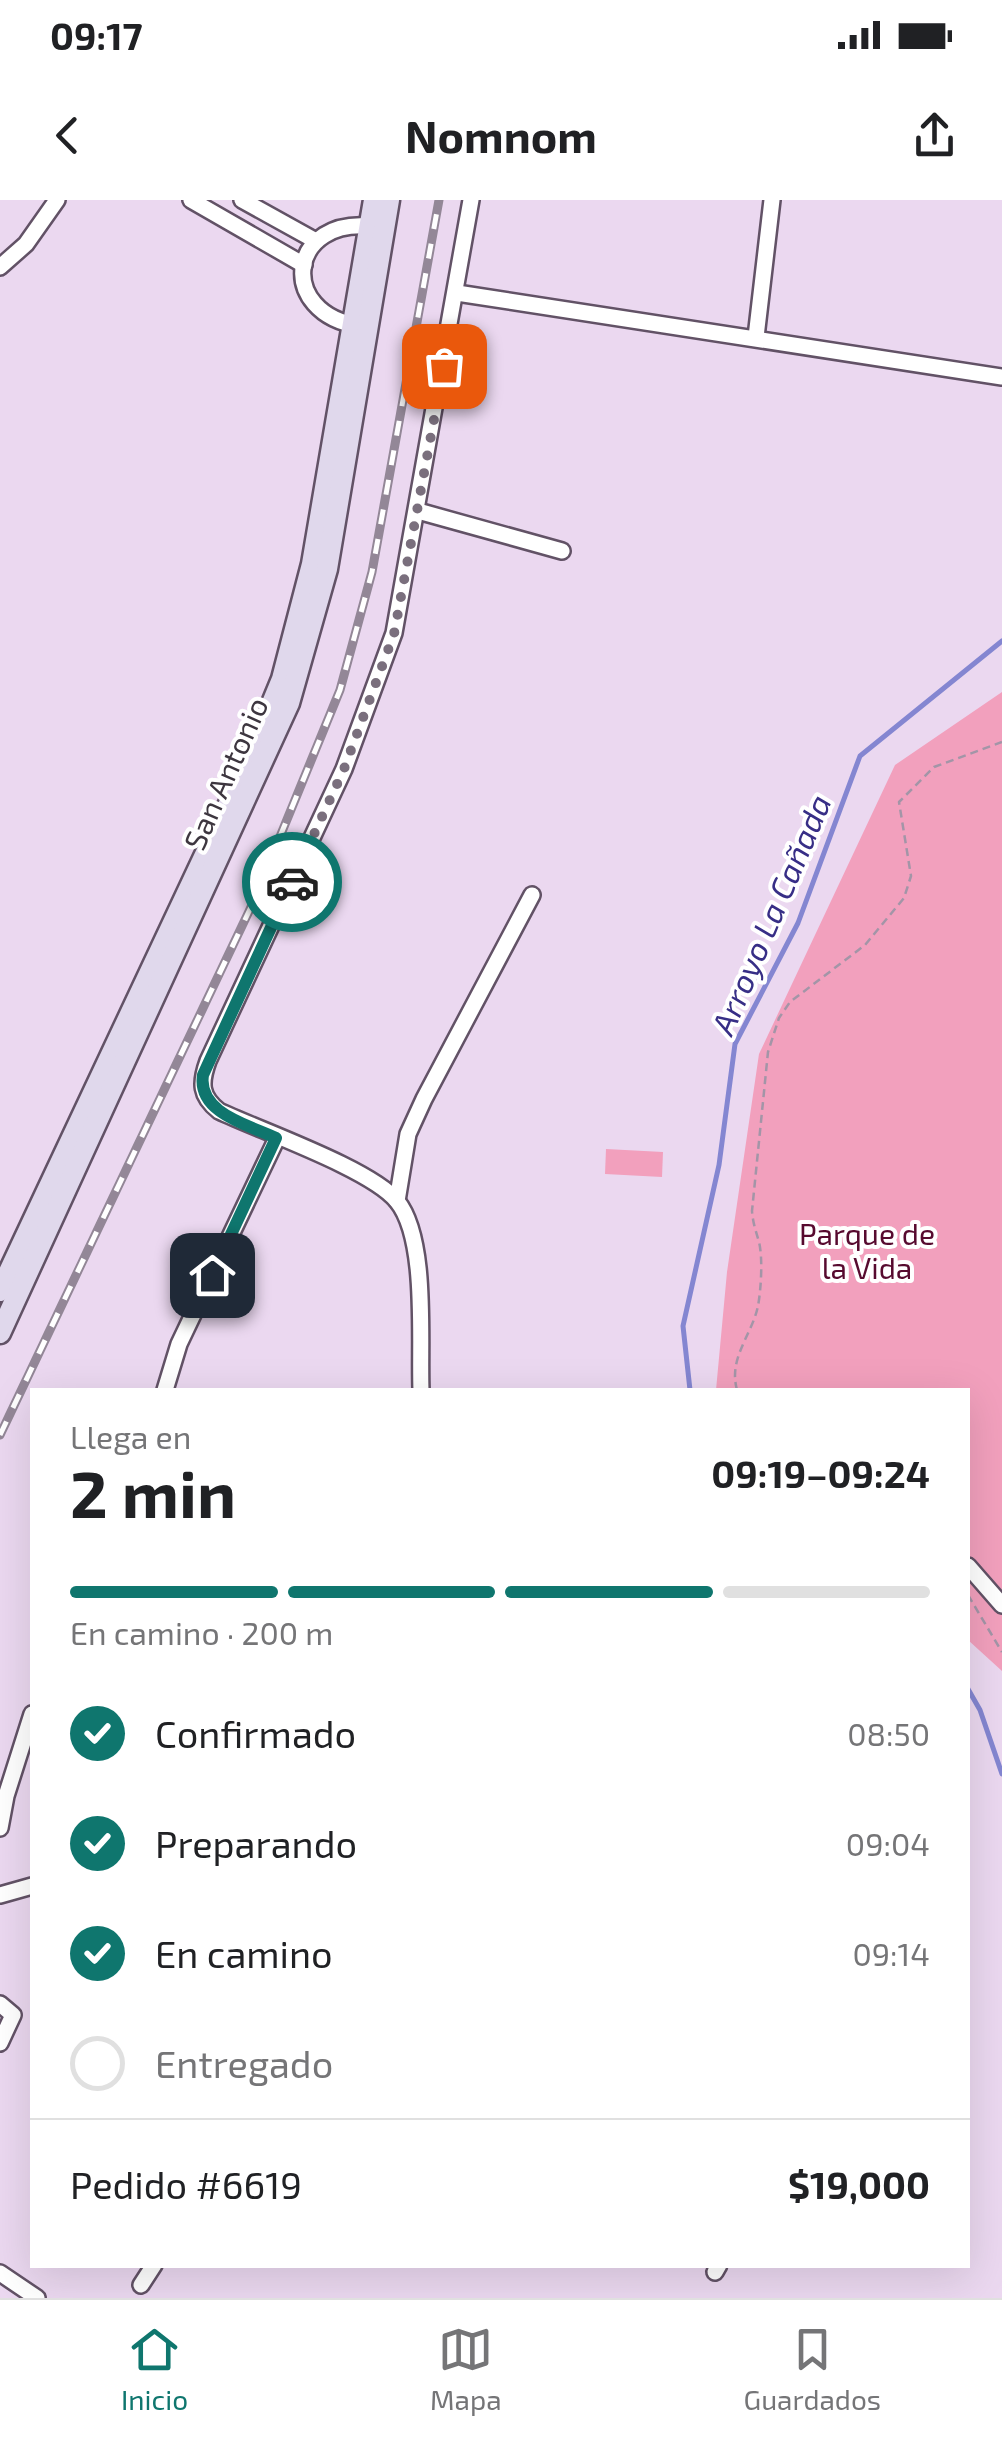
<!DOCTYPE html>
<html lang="es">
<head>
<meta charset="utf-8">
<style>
  :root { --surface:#fff; --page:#f6f6f6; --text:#202124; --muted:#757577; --line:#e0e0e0; --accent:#0f766e }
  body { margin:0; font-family:"Exo 2",sans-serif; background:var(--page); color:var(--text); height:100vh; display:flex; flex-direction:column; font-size:38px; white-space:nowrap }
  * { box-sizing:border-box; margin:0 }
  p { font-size:32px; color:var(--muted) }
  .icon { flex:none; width:55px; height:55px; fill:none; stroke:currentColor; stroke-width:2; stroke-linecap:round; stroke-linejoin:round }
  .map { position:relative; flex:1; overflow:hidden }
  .side { position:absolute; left:30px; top:1188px; width:940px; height:880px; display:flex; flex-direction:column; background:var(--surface); border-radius:0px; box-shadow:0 10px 40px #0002 }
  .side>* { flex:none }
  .pin { position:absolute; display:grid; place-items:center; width:85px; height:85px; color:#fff; margin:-42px; border-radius:20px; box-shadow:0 5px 15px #0006 }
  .courier { position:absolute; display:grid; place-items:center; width:100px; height:100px; margin:-50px; border:8px solid #0f766e; border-radius:50%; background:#fff; color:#222; box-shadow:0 2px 12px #0007 }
  .head em { font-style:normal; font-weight:700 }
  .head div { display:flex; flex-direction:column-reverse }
  .head { display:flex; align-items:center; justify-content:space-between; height:170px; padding:0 40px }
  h1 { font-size:65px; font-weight:700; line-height:75px }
  .bar { display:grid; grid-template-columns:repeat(4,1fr); gap:15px 10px; align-content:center; height:120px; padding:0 40px }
  .bar i { height:12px; border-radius:8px; background:var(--line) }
  .bar .current { background:var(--accent) }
  .bar p { grid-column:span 4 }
  .line { display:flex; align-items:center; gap:25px; padding:0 40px; border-top:2px solid var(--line) }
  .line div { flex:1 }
  ol { padding:0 40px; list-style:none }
  li { display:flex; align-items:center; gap:30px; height:110px }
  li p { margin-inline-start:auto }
  li .icon { padding:10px; border-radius:50%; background:var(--accent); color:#fff; stroke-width:4 }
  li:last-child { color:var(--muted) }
  li i { width:55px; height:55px; border:5px solid var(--line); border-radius:50% }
  .status { display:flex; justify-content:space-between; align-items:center; height:70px; padding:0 50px; background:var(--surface); direction:ltr }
  .status svg { height:28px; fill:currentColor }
  header { display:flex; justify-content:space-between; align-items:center; height:130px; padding:0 40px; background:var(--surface); font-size:45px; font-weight:700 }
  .tab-bar { display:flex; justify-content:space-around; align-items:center; height:140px; border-top:2px solid var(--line); background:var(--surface); font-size:28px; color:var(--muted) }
  .tab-bar a { display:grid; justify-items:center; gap:5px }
  .tab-bar .current { color:var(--accent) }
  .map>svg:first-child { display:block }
</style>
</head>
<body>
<div class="status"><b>09:17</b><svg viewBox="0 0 49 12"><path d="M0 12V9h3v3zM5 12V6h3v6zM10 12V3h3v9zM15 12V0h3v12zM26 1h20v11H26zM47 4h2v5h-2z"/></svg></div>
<header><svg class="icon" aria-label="back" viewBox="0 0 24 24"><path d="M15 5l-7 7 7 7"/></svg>Nomnom<svg class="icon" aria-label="share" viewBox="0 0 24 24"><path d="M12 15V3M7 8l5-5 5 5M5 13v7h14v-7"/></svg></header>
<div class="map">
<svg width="1002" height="2098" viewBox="0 0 1002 2098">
  <rect width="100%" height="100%" fill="#ebd8f0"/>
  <g fill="#f2a0bd">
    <polygon points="1002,492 1002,1471 968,1440 968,1190 716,1190 727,1072 759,854 895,565"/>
    <polygon points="606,949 663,952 662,977 605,974"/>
  </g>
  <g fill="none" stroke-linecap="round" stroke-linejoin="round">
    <g stroke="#8486d1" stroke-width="5">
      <polyline points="690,1190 683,1126 719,965 735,844 798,723 860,556 1002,441"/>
      <polyline points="968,1489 980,1510 1002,1574"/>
    </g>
    <g stroke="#625266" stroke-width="20">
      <g id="minor">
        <polyline points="191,0 304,65"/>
        <polyline points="242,0 316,41"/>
        <polyline points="0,67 26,44 57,0"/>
        <polyline points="457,93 1002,177"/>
        <path d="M360,126C276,114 287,14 376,27"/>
        <polyline points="756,137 772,0"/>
        <polyline points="418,311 562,351"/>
        <polyline points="397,1001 408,934 424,899 532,695"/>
        <polyline points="165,1190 179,1144 277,938"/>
        <path d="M421,1190C419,1141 428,1039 397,1001C371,969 261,931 219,911C200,896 200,883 208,861L344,569L394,433L471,0"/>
        <polyline points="968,1366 1002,1405"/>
        <polyline points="0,1628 6,1596 32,1514"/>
        <polyline points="0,1695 32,1686"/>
        <polyline points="0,1804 13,1815 0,1843"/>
        <polyline points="715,2072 719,2065"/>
        <polyline points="0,2073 37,2098"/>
        <polyline points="141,2085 154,2065"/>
      </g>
    </g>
    <g stroke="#625266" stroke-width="25">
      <g id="secondary">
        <polyline points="0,1091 243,574 282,479 312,364 374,0"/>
        <polyline points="0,1133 289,503 327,369 389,0"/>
      </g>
    </g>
    <g stroke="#a395a7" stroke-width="2.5" stroke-dasharray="8 5" stroke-linecap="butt">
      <path d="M737,1190C728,1158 752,1135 758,1106C761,1090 763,1058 759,1042C756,1031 753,1024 752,1011L768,852L779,818L790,802L865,745L904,698L911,676L899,602L934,567L1002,542"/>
      <polyline points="968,1395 1002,1452"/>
    </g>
    <use href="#minor" stroke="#fff" stroke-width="15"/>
    <use href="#secondary" stroke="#e0d8ec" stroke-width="20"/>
    <g stroke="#938797" stroke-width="9">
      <polyline id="rail" points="0,1235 252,705 340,490 372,372 439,0"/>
    </g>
    <use href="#rail" stroke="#fff" stroke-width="5" stroke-dasharray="15" stroke-linecap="butt"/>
  </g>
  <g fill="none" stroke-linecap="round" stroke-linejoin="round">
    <polyline stroke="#7a6f7d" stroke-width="10" stroke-dasharray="0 18" points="292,682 344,569 394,434 444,166"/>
    <path stroke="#0f766e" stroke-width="12" d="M212,1075L276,938C249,925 197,913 203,875L292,682"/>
  </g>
  <g text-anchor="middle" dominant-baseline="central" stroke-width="8" stroke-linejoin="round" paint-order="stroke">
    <g font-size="30" fill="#3d363f" stroke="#fff">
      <text transform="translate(225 573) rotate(-66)">San Antonio</text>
    </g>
    <g font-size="30" fill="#570a2f" stroke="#fff">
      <text x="867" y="1033">Parque de<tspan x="867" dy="34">la Vida</tspan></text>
    </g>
    <g font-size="32" font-style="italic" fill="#372e86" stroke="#fff">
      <text transform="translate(770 714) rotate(-67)">Arroyo La Cañada</text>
    </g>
  </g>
</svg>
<div class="pin" style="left:444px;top:166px;background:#ea580c"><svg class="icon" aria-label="bag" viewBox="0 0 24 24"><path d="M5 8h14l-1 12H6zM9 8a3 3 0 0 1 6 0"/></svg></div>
<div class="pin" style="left:212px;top:1075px;background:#1f2937"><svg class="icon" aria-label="home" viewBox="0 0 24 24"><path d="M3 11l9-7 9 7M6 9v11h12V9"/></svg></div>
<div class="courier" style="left:292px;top:682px"><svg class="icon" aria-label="car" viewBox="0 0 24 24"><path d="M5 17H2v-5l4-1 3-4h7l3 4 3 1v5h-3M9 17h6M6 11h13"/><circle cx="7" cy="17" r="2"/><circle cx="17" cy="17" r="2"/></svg></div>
<section class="side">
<div class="head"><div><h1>2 min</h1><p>Llega en</p></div><em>09:19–09:24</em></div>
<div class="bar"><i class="current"></i><i class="current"></i><i class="current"></i><i></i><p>En camino · 200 m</p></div>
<ol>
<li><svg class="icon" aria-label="check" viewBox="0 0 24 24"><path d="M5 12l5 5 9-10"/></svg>Confirmado<p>08:50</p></li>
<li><svg class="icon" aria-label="check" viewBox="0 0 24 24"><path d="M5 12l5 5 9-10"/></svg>Preparando<p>09:04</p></li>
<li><svg class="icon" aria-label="check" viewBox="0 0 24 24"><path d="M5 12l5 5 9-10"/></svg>En camino<p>09:14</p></li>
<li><i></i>Entregado</li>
</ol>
<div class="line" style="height:130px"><div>Pedido #6619</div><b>$19,000</b></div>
</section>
</div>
<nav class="tab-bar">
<a class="current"><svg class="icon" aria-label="home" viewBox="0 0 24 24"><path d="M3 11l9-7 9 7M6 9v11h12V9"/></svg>Inicio</a>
<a><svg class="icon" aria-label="map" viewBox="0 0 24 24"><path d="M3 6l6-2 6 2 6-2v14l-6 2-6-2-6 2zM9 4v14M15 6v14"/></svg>Mapa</a>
<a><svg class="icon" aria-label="saved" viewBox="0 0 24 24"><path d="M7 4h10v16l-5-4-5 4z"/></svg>Guardados</a>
</nav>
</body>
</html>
